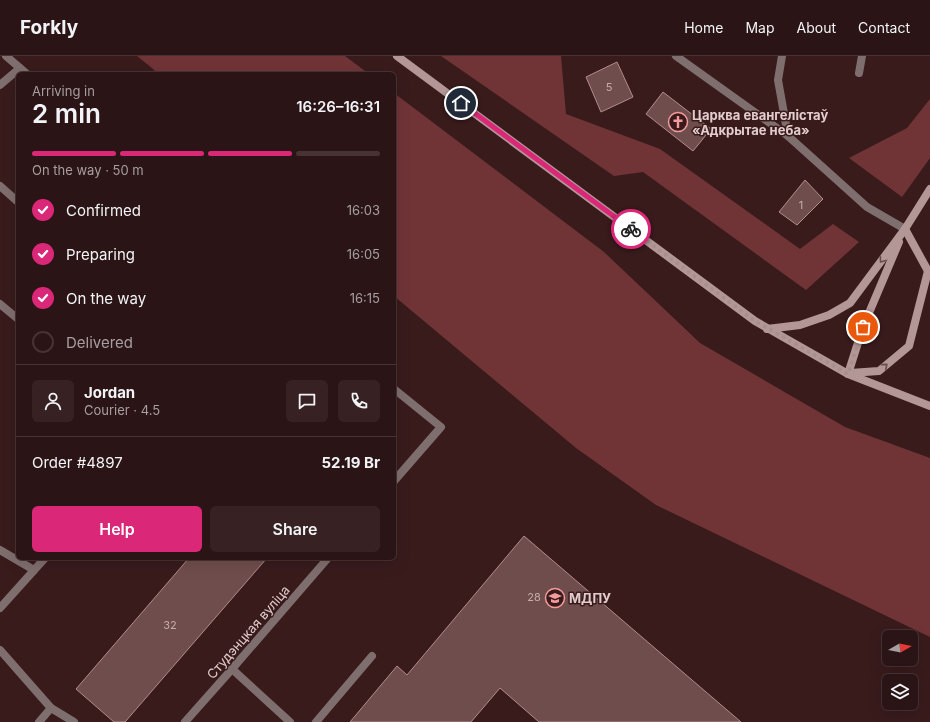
<!DOCTYPE html>
<html lang="en">
<head>
<meta charset="utf-8">
<style>
  :root { --surface:#2b1415; --page:#372122; --text:#f1f3f6; --muted:#a69ea0; --line:#473334; --accent:#db2777 }
  body { margin:0; font-family:Inter,sans-serif; background:var(--page); color:var(--text); height:100vh; display:flex; flex-direction:column; font-size:15px; white-space:nowrap }
  * { box-sizing:border-box; margin:0 }
  p { font-size:13px; color:var(--muted) }
  .icon { flex:none; width:22px; height:22px; fill:none; stroke:currentColor; stroke-width:2; stroke-linecap:round; stroke-linejoin:round }
  .map { position:relative; flex:1; overflow:hidden }
  .details { position:absolute; left:16px; top:16px; width:380px; height:488px; display:flex; flex-direction:column; background:var(--surface); border-radius:6px; box-shadow:0 4px 16px #0002,0 0 0 1px var(--line) }
  .details>* { flex:none }
  .needle { width:26px; rotate:81deg }
  .fabs { position:absolute; left:882px; top:574px; display:grid; gap:8px }
  .fabs a { display:grid; place-items:center; width:36px; height:36px; border-radius:6px; background:var(--surface); box-shadow:0 4px 16px #0002,0 0 0 1px var(--line); font-size:20px }
  .pin { position:absolute; display:grid; place-items:center; width:34px; height:34px; color:#fff; margin:-17px; border:2px solid #fff; border-radius:50%; box-shadow:0 1px 4px #0007 }
  .courier { position:absolute; display:grid; place-items:center; width:40px; height:40px; margin:-20px; border:3px solid #db2777; border-radius:50%; background:#fff; color:#222; box-shadow:0 1px 5px #0007 }
  .headline em { font-style:normal; font-weight:600 }
  .headline div { display:flex; flex-direction:column-reverse }
  .headline { display:flex; align-items:center; justify-content:space-between; height:68px; padding:0 16px }
  h1 { font-size:26px; font-weight:600; line-height:30px }
  .bar { display:grid; grid-template-columns:repeat(4,1fr); gap:6px 4px; align-content:center; height:48px; padding:0 16px }
  .bar i { height:5px; border-radius:3px; background:var(--line) }
  .bar .on { background:var(--accent) }
  .bar p { grid-column:span 4 }
  .line { display:flex; align-items:center; gap:10px; padding:0 16px; border-top:1px solid var(--line) }
  .line div { flex:1 }
  .round { display:grid; place-items:center; flex:none; width:42px; height:42px; border-radius:6px; background:var(--page) }
  ol { padding:0 16px; list-style:none }
  li { display:flex; align-items:center; gap:12px; height:44px }
  li p { margin-inline-start:auto }
  li .icon { padding:4px; border-radius:50%; background:var(--accent); color:#fff; stroke-width:4 }
  li:last-child { color:var(--muted) }
  li i { width:22px; height:22px; border:2px solid var(--line); border-radius:50% }
  .primary-button { display:flex; gap:8px; margin-top:auto; padding:8px 16px }
  .primary-button a { flex:1; height:46px; border-radius:6px; background:var(--accent); color:#fff; font-size:16px; font-weight:600; line-height:46px; text-align:center }
  .primary-button a+a { background:var(--page); color:var(--text) }
  header { display:flex; align-items:center; gap:24px; box-sizing:border-box; height:56px; padding:0 20px; background:var(--surface); border-bottom:1px solid var(--line) }
  header strong { font-size:19px }
  nav { display:flex; gap:22px; margin-inline-start:auto; font-size:14px }
  .map>svg:first-child { display:block }
</style>
</head>
<body>
<header>
<strong>Forkly</strong>
<nav><a>Home</a><a>Map</a><a>About</a><a>Contact</a></nav>
</header>
<div class="map">
<svg width="930" height="666" viewBox="0 0 930 666">
  <rect width="100%" height="100%" fill="#391b1c"/>
  <g fill="#703437">
    <polygon points="137,0 345,0 369,18 158,18 152,12"/>
    <polygon points="441,0 561,0 566,58 660,93 800,193 833,168 859,186 806,234 643,116 614,120"/>
    <polygon points="394,37 604,196 700,287 845,371 930,402 930,581 656,449 576,392 394,240"/>
    <polygon points="930,43 930,102 902,141 849,102 907,72"/>
  </g>
  <g fill="#704d4d" stroke="#b38c8c">
    <polygon points="617,6 633,41 601,56 586,21"/>
    <polygon points="663,36 711,73 693,95 646,58"/>
    <polygon points="805,124 823,143 797,169 779,156"/>
    <polygon points="524,480 741,666 539,666 500,632 471,666 350,666 397,610 407,619"/>
    <polygon points="189,502 267,502 125,666 114,666 76,633"/>
  </g>
  <g fill="none" stroke-linecap="round" stroke-linejoin="round">
    <g stroke="#7f6e6e" stroke-width="8">
      <polyline points="676,0 788,80"/>
      <polyline points="859,17 862,0"/>
      <polyline points="0,29 20,12"/>
      <polyline points="0,130 18,146"/>
      <polyline points="0,248 18,263"/>
      <polyline points="0,494 34,514"/>
      <polyline points="0,552 45,502"/>
      <polyline points="0,594 51,652 74,666"/>
      <polyline points="232,613 290,666"/>
      <polyline points="39,666 51,652"/>
      <polyline points="316,666 372,600"/>
    </g>
    <g stroke="#7f6e6e" stroke-width="8">
      <polyline points="6,0 27,18"/>
      <polyline points="782,0 778,24 788,80 867,151 905,173"/>
      <polyline points="394,333 441,371 394,425"/>
      <polyline points="185,666 232,613 328,502"/>
    </g>
    <g stroke="#b39797" stroke-width="8">
      <polyline points="397,0 755,265 848,318 930,350"/>
      <polyline points="905,173 928,215 929,219"/>
      <polyline points="767,273 800,269 829,259 850,247 905,173 930,133"/>
      <polyline points="850,317 879,315 909,290 928,215"/>
      <polyline points="848,318 863,271 899,186"/>
    </g>
  </g>
  <defs><path id="oneway-chevron" d="M-2-3.5L2.5 0L-2 3.5" fill="none" stroke-width="1.6" stroke-linecap="round" stroke-linejoin="round"/></defs>
  <g stroke="#6a4d4d">
    <use href="#oneway-chevron" transform="translate(882 204) rotate(126)"/>
    <use href="#oneway-chevron" transform="translate(885 310) rotate(-40)"/>
  </g>
  <g fill="none" stroke-linecap="round" stroke-linejoin="round">
    <polyline stroke="#a78f8e" stroke-width="4" stroke-dasharray="0 7.2" points="631,173 755,265 848,318 863,271"/>
    <polyline stroke="#db2777" stroke-width="5" points="461,47 631,173"/>
  </g>
  <defs>
    <g id="church-ring" transform="scale(1)"><circle r="9.5" fill="#391b1c" stroke="#f59b9d" stroke-width="1.5"/><path d="M-1.2-6h2.4v3.5h3.3v2.4h-3.3V6h-2.4V-.1h-3.3v-2.4h3.3Z" fill="#f59b9d"/></g>
    <g id="university-ring" transform="scale(1)"><circle r="9.5" fill="#391b1c" stroke="#f59b9d" stroke-width="1.5"/><path d="M0-5L7-2L0 1L-7-2ZM-4 1L0 2.5L4 1V4Q0 6-4 4Z" fill="#f59b9d"/></g>
  </defs>
  <g fill-rule="evenodd">
    <use href="#church-ring" x="678" y="66"/>
    <use href="#university-ring" x="555" y="542"/>
  </g>
  <g text-anchor="middle" dominant-baseline="central" stroke-width="3" stroke-linejoin="round" paint-order="stroke">
    <g font-size="11" fill="#c6adac">
      <text x="609" y="31">5</text>
      <text x="801" y="149">1</text>
      <text x="534" y="541">28</text>
      <text x="170" y="569">32</text>
    </g>
    <g font-size="13" font-weight="bold" fill="#e2cdcc" stroke="#391b1c" text-anchor="start">
      <text x="692" y="59">Царква евангелістаў<tspan x="692" dy="15">«Адкрытае неба»</tspan></text>
      <text x="569" y="542">МДПУ</text>
    </g>
    <g font-size="13" fill="#e2cdcc" stroke="#391b1c">
      <text transform="translate(248 576) rotate(-49)">Студэнцкая вуліца</text>
    </g>
  </g>
</svg>
<div class="fabs">
<a><svg class="needle" viewBox="-14 -14 28 28"><path d="M0-13l5 13h-10z" fill="#e53935"/><path d="M0 13l5-13h-10z" fill="#a69ea0"/></svg></a>
<a><svg class="icon" aria-label="layers" viewBox="0 0 24 24"><path d="M12 4l9 5-9 5-9-5zM3 14l9 5 9-5"/></svg></a>
</div>
<div class="pin" style="left:863px;top:271px;background:#ea580c"><svg class="icon" aria-label="bag" viewBox="0 0 24 24"><path d="M5 8h14l-1 12H6zM9 8a3 3 0 0 1 6 0"/></svg></div>
<div class="pin" style="left:461px;top:47px;background:#1f2937"><svg class="icon" aria-label="home" viewBox="0 0 24 24"><path d="M3 11l9-7 9 7M6 9v11h12V9"/></svg></div>
<div class="courier" style="left:631px;top:173px"><svg class="icon" aria-label="bike" viewBox="0 0 24 24"><circle cx="6" cy="16" r="4"/><circle cx="18" cy="16" r="4"/><path d="M6 16l4-8h5l3 8M10 8l3 8H6M13 5h3"/></svg></div>
<section class="details">
<div class="headline"><div><h1>2 min</h1><p>Arriving in</p></div><em>16:26–16:31</em></div>
<div class="bar"><i class="on"></i><i class="on"></i><i class="on"></i><i></i><p>On the way · 50 m</p></div>
<ol>
<li><svg class="icon" aria-label="check" viewBox="0 0 24 24"><path d="M5 12l5 5 9-10"/></svg>Confirmed<p>16:03</p></li>
<li><svg class="icon" aria-label="check" viewBox="0 0 24 24"><path d="M5 12l5 5 9-10"/></svg>Preparing<p>16:05</p></li>
<li><svg class="icon" aria-label="check" viewBox="0 0 24 24"><path d="M5 12l5 5 9-10"/></svg>On the way<p>16:15</p></li>
<li><i></i>Delivered</li>
</ol>
<div class="line" style="height:72px"><a class="round"><svg class="icon" aria-label="person" viewBox="0 0 24 24"><circle cx="12" cy="8" r="4"/><path d="M4 21q1-7 8-7t8 7"/></svg></a><div><b>Jordan</b><p>Courier · 4.5</p></div><a class="round"><svg class="icon" aria-label="chat" viewBox="0 0 24 24"><path d="M4 5h16v11H9l-5 4z"/></svg></a><a class="round"><svg class="icon" aria-label="phone" viewBox="0 0 24 24"><path d="M5 4h4l2 5-3 2q2 4 5 5l2-3 5 2v4C11 20 4 13 5 4z"/></svg></a></div>
<div class="line" style="height:52px"><div>Order #4897</div><b>52.19 Br</b></div>
<div class="primary-button"><a>Help</a><a>Share</a></div>
</section>
</div>
</body>
</html>
